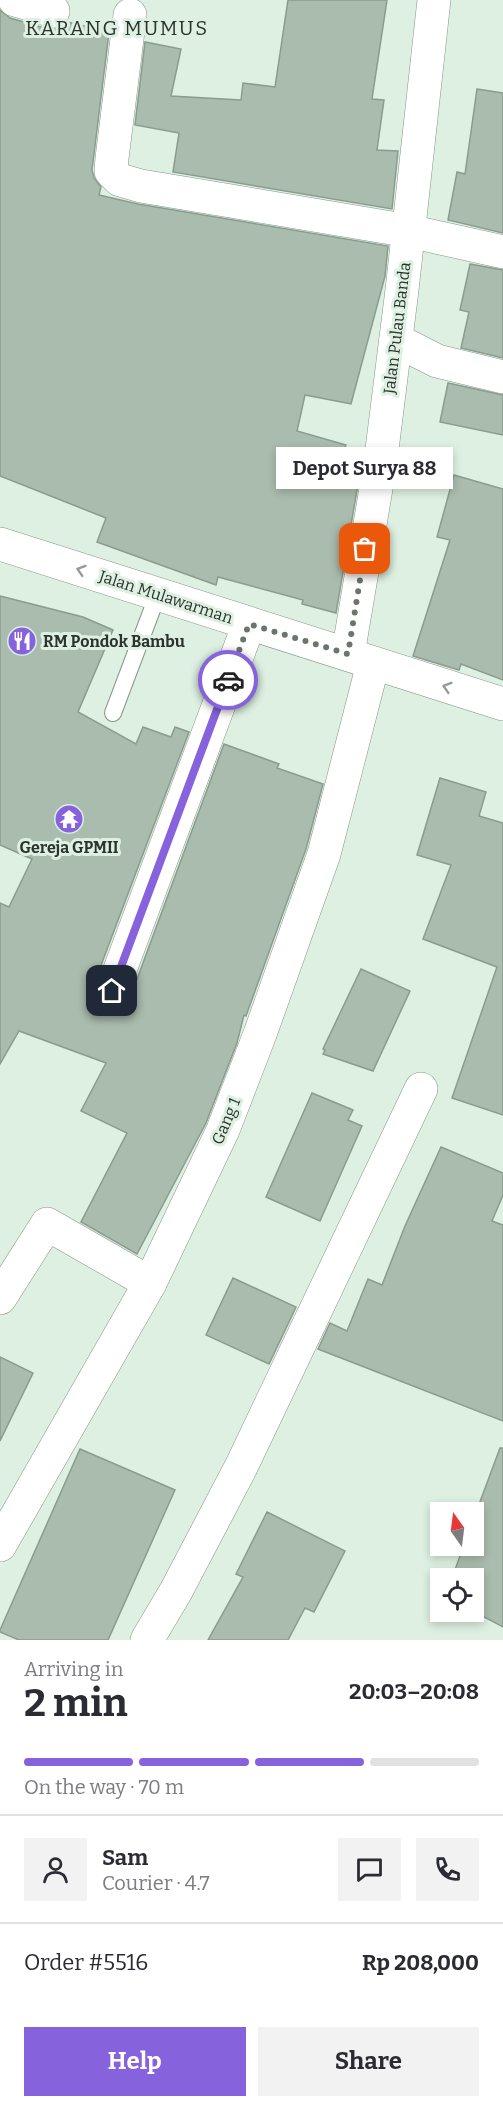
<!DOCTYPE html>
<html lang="en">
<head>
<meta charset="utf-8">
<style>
  :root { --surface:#fff; --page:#f2f2f3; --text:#2b2b33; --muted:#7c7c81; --line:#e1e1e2; --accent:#8662dd }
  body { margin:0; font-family:Bitter,serif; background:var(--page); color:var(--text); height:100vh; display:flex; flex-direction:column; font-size:22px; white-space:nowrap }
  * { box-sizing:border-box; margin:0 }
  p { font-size:20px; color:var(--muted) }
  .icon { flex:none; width:33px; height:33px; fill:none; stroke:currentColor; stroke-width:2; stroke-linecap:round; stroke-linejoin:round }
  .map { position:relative; height:1640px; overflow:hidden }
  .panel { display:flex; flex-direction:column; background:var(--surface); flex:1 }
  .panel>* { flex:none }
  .needle { width:39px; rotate:346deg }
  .tools { position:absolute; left:430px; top:1502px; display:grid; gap:12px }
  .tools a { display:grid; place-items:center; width:54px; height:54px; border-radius:0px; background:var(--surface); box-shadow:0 3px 9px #0003; font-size:30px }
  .pin { position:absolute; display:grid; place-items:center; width:51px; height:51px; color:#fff; margin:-26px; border-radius:12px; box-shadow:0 3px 9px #0006 }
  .courier { position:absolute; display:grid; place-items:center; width:60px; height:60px; margin:-30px; border:4px solid #8662dd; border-radius:50%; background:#fff; color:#222; box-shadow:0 2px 8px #0007 }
  .bubble { position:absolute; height:42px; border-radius:0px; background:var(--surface); box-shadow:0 3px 9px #0003; font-size:20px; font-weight:700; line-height:42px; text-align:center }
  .overview em { font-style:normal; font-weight:700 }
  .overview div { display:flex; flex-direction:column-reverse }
  .overview { display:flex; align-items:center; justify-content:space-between; height:102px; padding:0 24px }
  h1 { font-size:39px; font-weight:700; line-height:45px }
  .bar { display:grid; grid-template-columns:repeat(4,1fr); gap:9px 6px; align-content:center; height:72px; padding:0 24px }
  .bar i { height:8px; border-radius:4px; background:var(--line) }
  .bar .active { background:var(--accent) }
  .bar p { grid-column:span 4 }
  .line { display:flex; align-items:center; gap:15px; padding:0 24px; border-top:2px solid var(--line) }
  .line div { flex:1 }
  .round { display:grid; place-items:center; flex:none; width:63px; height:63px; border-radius:0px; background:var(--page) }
  .button { display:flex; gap:12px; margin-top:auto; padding:12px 24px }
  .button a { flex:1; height:69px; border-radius:0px; background:var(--accent); color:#fff; font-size:24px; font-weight:700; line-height:69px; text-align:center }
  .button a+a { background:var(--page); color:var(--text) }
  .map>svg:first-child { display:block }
</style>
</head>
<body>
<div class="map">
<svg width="503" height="1640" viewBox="0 0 503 1640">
  <rect width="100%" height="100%" fill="#ddf0e1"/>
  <g fill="#aabcae" stroke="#8a9c8e" stroke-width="1.5">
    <polygon points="288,0 387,0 372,99 384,100 377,150 398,151 392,209 173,172 179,133 135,125 145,42 181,49 171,96 241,100 243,83 275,87"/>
    <polygon points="0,10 10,18 48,29 58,29 68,22 109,32 92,170 94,178 101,187 99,195 138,204 388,246 385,276 351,404 305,395 297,431 346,445 333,478 358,484 336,613 302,604 303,600 218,577 216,585 97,542 106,518 0,476"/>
    <polygon points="477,89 503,93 503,233 448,220 457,172 465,174"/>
    <polygon points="470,264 503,270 503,358 461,348 469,312 460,310"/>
    <polygon points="448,383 503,395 503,435 440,422"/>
    <polygon points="454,475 503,489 503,680 461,664 459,670 413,656 450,540 437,537"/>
    <polygon points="0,596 83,617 113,630 78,712 136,744 143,727 171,737 175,727 189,732 94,984 94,995 98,1003 105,1008 116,1009 124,1005 130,998 224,744 279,764 277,768 323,784 306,849 246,1016 244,1015 237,1043 206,1123 137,1254 81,1222 127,1133 81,1111 106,1063 19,1031 0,1064 0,903 9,907 32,859 0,845"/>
    <polygon points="440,778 486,792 479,816 503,823 503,1115 452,1098 497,967 423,939 451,865 417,855"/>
    <polygon points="361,969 410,991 373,1071 323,1054 325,1050 323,1049"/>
    <polygon points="312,1093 353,1110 348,1120 362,1126 320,1221 266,1197"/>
    <polygon points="441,1147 503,1173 503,1195 492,1221 503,1225 503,1421 318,1349 330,1323 347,1331 368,1279 382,1285 405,1226"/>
    <polygon points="233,1278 296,1307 269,1364 206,1335"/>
    <polygon points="0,1357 33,1373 0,1441"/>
    <polygon points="500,1448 503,1448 503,1627 473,1611 474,1578 452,1578 464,1545 474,1545 474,1518"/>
    <polygon points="80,1449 175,1490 108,1640 19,1640 0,1632 0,1630"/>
    <polygon points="267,1512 345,1551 314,1612 305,1608 288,1640 208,1640 243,1577 236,1574"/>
  </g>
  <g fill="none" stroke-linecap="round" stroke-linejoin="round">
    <g stroke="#859689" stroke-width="18">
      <polyline id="lane" points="113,713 158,594"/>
    </g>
    <g stroke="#859689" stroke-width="34">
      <g id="street">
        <polyline points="15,0 53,11"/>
        <polyline points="130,15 112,158 111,171 120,180 141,186 409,231 503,252"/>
        <polyline points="396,340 437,361 503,377"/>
        <polyline points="0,544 503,704"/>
        <polyline points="348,654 380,465 402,290 434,0"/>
        <polyline points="112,991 249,624"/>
        <polyline points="0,1298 47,1224 150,1283"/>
        <polyline points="0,1545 150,1283 223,1130 260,1034 324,854 373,664"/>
        <polyline points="147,1640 176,1591 241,1467 421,1089"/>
      </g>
    </g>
    <use href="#lane" stroke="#fff" stroke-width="16"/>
    <use href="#street" stroke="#fff" stroke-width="33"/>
  </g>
  <defs><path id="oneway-chevron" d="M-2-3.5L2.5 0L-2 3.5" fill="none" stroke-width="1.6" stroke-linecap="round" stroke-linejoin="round" transform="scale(1.5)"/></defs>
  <g stroke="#969996">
    <use href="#oneway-chevron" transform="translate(81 570) rotate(-162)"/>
    <use href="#oneway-chevron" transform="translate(447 687) rotate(-163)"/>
  </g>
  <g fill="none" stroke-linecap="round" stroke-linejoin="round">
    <polyline stroke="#6a756d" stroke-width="6" stroke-dasharray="0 10.8" points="228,680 249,624 348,654 365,549"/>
    <polyline stroke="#8662dd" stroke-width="8" points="112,991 228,680"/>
  </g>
  <defs>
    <g id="restaurant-disc" transform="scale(1.5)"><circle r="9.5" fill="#8662dd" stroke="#ddf0e1"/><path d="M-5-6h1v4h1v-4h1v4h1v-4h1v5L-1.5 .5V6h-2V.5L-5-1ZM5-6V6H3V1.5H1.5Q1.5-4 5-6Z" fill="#fff"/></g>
    <g id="temple-disc" transform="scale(1.5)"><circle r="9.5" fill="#8662dd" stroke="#ddf0e1"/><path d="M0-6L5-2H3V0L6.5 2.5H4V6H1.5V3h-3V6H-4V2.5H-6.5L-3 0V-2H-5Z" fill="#fff"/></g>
  </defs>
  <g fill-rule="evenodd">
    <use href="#restaurant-disc" x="22" y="641"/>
    <use href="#temple-disc" x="69" y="819"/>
  </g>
  <g text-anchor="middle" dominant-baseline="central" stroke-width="6" stroke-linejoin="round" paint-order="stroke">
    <g font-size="16" fill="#2c332e" stroke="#ddf0e1">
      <text transform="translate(397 328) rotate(-83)">Jalan Pulau Banda</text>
      <text transform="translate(166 597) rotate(18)">Jalan Mulawarman</text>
      <text transform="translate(226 1121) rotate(-67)">Gang 1</text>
    </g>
    <g font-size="16" font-weight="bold" fill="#2c332e" stroke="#ddf0e1" text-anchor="start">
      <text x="43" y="641">RM Pondok Bambu</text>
      <text x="69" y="847" text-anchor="middle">Gereja GPMII</text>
    </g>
    <g font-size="20" letter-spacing="1.5" fill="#2c332e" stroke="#ddf0e1">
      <text x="117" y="28">KARANG MUMUS</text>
    </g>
  </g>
</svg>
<div class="tools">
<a><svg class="needle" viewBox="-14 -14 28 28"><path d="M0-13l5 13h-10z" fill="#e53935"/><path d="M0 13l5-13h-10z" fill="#7c7c81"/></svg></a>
<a><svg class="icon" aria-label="locate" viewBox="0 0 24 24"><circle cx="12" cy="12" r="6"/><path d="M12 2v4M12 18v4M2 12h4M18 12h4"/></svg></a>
</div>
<div class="pin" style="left:365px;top:549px;background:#ea580c"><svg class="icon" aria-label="bag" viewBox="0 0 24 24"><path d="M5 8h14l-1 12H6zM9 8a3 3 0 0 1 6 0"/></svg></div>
<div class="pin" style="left:112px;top:991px;background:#1f2937"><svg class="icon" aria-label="home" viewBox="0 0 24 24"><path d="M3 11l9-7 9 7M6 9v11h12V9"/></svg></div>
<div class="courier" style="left:228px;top:680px"><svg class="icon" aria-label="car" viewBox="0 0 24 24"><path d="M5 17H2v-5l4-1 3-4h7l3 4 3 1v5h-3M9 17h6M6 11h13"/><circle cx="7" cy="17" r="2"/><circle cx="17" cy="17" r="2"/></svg></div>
<div class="bubble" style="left:276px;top:447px;width:177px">Depot Surya 88</div>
</div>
<section class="panel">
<div class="overview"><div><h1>2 min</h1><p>Arriving in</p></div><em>20:03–20:08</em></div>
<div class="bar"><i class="active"></i><i class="active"></i><i class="active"></i><i></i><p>On the way · 70 m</p></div>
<div class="line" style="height:108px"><a class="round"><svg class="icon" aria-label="person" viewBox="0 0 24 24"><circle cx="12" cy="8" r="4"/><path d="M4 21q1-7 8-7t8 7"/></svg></a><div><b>Sam</b><p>Courier · 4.7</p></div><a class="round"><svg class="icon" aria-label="chat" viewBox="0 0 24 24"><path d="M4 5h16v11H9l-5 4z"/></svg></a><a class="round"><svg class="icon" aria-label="phone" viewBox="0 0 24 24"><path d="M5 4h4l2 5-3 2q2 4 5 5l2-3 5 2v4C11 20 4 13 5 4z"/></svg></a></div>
<div class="line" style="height:78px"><div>Order #5516</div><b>Rp 208,000</b></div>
<div class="button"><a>Help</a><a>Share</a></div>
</section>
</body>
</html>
